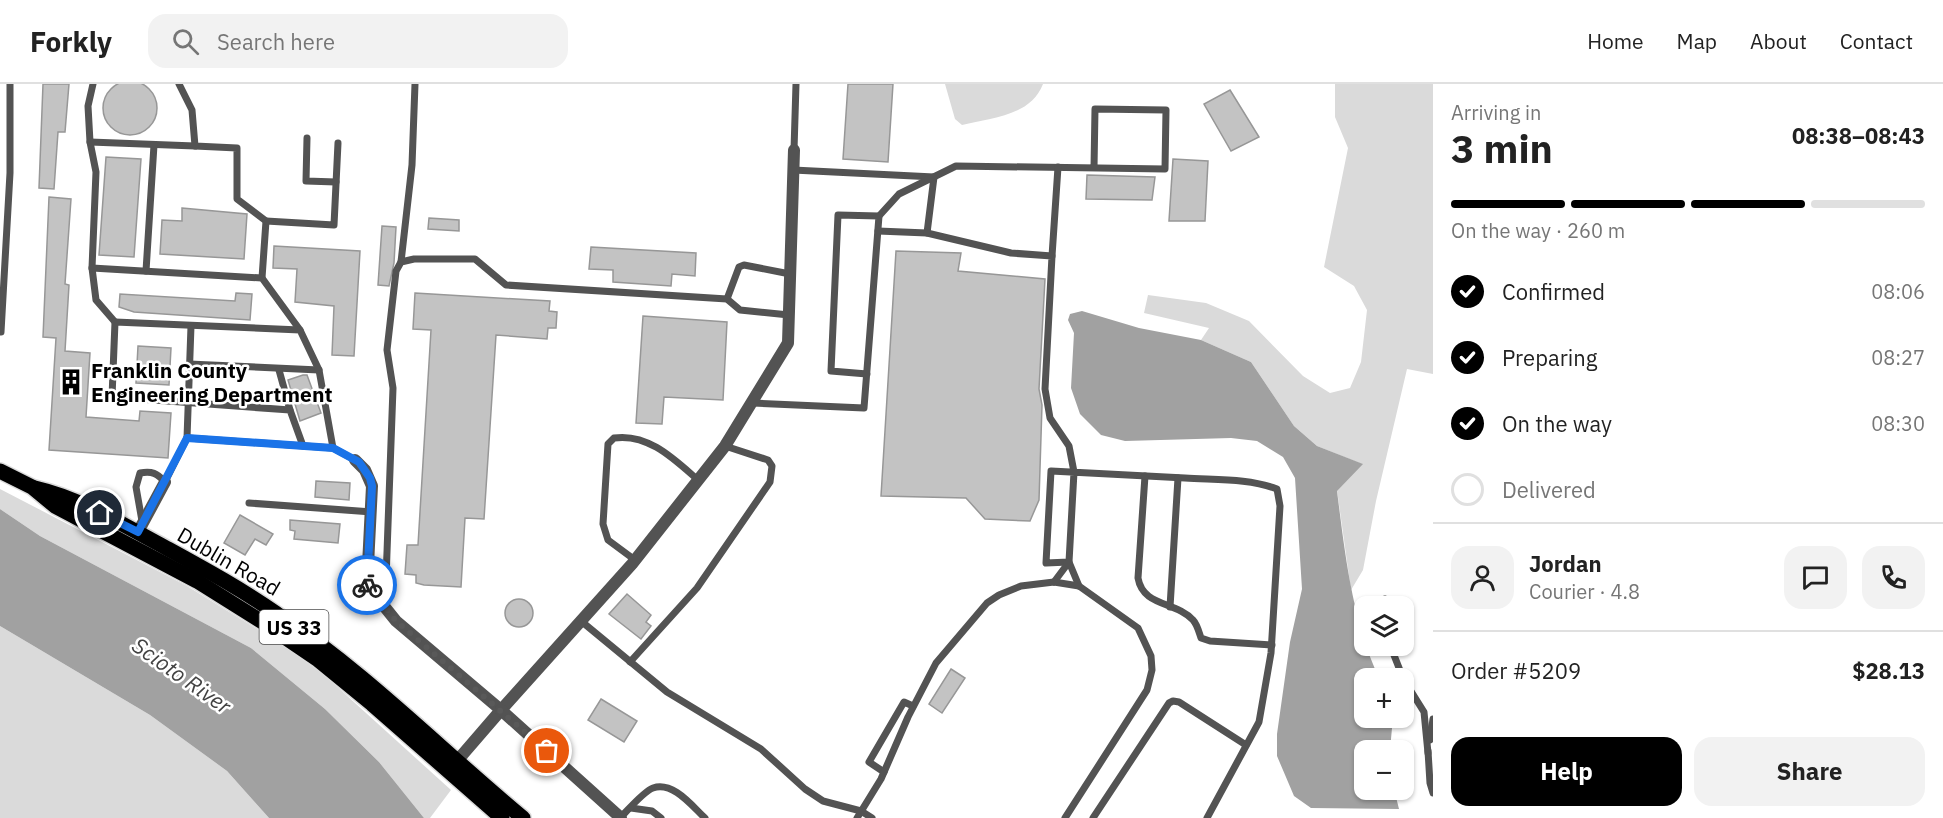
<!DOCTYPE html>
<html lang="en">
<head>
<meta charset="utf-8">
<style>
  :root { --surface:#fff; --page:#f2f2f2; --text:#222; --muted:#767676; --line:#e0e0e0; --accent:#000 }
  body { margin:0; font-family:"IBM Plex Sans",sans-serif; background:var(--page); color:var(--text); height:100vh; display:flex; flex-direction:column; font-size:22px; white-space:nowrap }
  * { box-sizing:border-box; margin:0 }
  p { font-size:20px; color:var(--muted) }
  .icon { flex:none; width:33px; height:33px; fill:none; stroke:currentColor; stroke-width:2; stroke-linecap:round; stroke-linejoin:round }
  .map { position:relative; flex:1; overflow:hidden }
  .side { display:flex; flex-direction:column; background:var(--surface); width:510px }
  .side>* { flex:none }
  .tools { position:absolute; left:1354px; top:512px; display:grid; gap:12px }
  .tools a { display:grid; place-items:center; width:60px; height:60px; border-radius:12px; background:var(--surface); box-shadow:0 2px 4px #0004; font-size:30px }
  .pin { position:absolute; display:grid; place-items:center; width:51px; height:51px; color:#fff; margin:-26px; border:3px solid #fff; border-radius:50%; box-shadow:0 2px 6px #0007 }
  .courier { position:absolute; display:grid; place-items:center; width:60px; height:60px; margin:-30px; border:4px solid #1a73e8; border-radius:50%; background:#fff; color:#222; box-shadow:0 2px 8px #0007 }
  .summary em { font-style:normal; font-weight:800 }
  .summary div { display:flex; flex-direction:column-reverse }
  .summary { display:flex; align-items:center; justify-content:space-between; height:102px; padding:0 18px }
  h1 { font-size:39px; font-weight:800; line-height:45px }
  .bar { display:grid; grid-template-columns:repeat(4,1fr); gap:9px 6px; align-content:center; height:72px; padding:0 18px }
  .bar i { height:8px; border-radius:4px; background:var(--line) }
  .bar .current { background:var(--accent) }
  .bar p { grid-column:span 4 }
  .line { display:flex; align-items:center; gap:15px; padding:0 18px; border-top:2px solid var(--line) }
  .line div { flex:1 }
  .round { display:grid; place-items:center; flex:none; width:63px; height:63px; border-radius:18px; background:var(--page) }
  ol { padding:0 18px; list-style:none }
  li { display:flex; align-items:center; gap:18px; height:66px }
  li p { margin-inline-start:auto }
  li .icon { padding:6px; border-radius:50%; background:var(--accent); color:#fff; stroke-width:4 }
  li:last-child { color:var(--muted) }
  li i { width:33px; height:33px; border:3px solid var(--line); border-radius:50% }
  .button { display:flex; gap:12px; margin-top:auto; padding:12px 18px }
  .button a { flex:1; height:69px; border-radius:18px; background:var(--accent); color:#fff; font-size:24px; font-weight:800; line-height:69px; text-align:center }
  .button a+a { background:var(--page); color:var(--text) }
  header { display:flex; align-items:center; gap:36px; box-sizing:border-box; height:84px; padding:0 30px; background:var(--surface); border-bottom:2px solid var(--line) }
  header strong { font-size:28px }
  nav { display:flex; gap:33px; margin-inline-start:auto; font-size:21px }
  .search { width:420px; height:54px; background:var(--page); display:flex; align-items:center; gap:15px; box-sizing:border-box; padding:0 21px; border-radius:18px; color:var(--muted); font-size:22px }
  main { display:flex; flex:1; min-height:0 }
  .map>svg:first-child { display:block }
</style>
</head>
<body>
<header>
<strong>Forkly</strong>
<div class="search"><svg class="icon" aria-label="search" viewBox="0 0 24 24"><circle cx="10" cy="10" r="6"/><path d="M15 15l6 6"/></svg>Search here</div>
<nav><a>Home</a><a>Map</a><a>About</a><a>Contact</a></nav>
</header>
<main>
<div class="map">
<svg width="1433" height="734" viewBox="0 0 1433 734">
  <rect width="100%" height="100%" fill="#fff"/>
  <g fill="#dadada">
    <path d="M945,0H1043C1031,32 991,34 962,41L955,35Z"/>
    <polygon points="1335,0 1433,0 1433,290 1407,285 1376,417 1363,486 1351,506 1337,406 1362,380 1317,362 1294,342 1251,278 1201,256 1209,244 1144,229 1148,211 1206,219 1249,237 1303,292 1330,309 1350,304 1361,278 1367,226 1354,202 1324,183 1348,64 1335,33"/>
    <polygon points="0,405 187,502 278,558 323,590 451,706 430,734 424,734 379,678 325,625 251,564 40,452 0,425"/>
    <polygon points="0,542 150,631 227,687 269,734 0,734"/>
  </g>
  <g fill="#a1a1a1">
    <path d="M1082,227L1139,244L1201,256L1251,278L1294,342L1317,362L1363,380L1337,407C1345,470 1352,535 1379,594H1365V633H1393L1390,666H1365V705H1394L1399,725L1311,724L1294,712L1277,672V650L1290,558L1302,505L1295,394L1283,373L1257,357L1231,354L1125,357L1101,351L1080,330L1071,304L1074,249L1068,236L1070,230Z"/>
    <polygon points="0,425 40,452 251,564 325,625 379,678 424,734 269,734 227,687 150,631 0,542"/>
  </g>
  <g fill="#c3c3c3" stroke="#979797" stroke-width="1.5">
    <circle cx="130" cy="24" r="27"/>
    <polygon points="43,0 69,0 65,48 58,48 54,105 39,104"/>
    <polygon points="848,0 893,0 888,78 843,75"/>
    <polygon points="1230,6 1259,53 1231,67 1204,20"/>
    <polygon points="106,73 141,75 134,173 99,171"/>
    <polygon points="1173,75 1208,77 1205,137 1169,137"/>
    <polygon points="1087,91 1155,93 1152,116 1086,115"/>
    <polygon points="49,113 71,115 65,200 69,201 65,267 90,269 86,333 139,337 140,327 171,329 168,374 49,366 56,254 43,253"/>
    <polygon points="182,124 247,130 244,175 160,170 162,136 182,137"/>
    <polygon points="429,134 459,136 459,147 428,145"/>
    <polygon points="382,142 396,143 394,179 389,202 378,201"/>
    <polygon points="274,162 360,167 354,272 332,271 334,222 295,218 297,185 273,184"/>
    <polygon points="591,163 696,169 695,192 672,190 671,202 613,198 613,186 589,185"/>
    <polygon points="896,167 961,169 958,187 1045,195 1039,305 1042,321 1039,416 1030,437 985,435 966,414 881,412"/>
    <polygon points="236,209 252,210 250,236 134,228 119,223 120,210 235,217"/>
    <polygon points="415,209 550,217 549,227 557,228 556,244 548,244 547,255 496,251 484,435 465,434 461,503 424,501 416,499 416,491 405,490 407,461 418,461 431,246 413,245"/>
    <polygon points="643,232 727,238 723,316 664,313 662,340 636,339"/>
    <polygon points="138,262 171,264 169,301 136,299"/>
    <polygon points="303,291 307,291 321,329 300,337 288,296"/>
    <polygon points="316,397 350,399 349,416 315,413"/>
    <polygon points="240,431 273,450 266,461 255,455 245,471 224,459"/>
    <polygon points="290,436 340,440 338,459 294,455 295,447 290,446"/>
    <polygon points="627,510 651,531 646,538 651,542 641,555 609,530"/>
    <circle cx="519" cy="529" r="14"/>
    <polygon points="951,585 965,594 942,629 929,620"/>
    <polygon points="601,615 637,637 624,658 588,636"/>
  </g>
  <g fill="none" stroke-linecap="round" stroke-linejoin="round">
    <g stroke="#dbdbdb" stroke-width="18">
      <g id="primary">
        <polyline points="0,387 32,403 55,422 197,497 264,539 317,575 372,620 502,734"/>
        <path d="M35,404C79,414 120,439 159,460C199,482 240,504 277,530C366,589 441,666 523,734"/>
      </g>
    </g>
    <g stroke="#535353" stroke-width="7">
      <polyline points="93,0 88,22 90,58 96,88 92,184 96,216 115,238"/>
      <polyline points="179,0 192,26 195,62 237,64 237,115 266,137 262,194"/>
      <polyline points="307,54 306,97 336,98"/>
      <polyline points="90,58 195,62"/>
      <polyline points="794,66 796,0"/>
      <polyline points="793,86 934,93 927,149 878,147"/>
      <polyline points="879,132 899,110 956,82 1165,85 1166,26 1095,25 1094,84"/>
      <polyline points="266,137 334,141 338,59"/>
      <path d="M927,149L1011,169L1052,172L1045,305L1050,334L1069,362L1074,388L1069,478L1046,479L1051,387C1096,389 1140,392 1185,394C1215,396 1249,394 1277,405L1280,422L1271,569L1259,638L1207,734"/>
      <polyline points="1052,172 1058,83"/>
      <polyline points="401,178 412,81 415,0"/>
      <polyline points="92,184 262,194 300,246"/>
      <polyline points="146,187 154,61"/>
      <polyline points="727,215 739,183 744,181 790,190"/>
      <polyline points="1,248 10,89 10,0"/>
      <polyline points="189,280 319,286"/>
      <polyline points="279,286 290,326"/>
      <polyline points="753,319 864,324 879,132 838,131 831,287 867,290"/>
      <polyline points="187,354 333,364 355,376"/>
      <polyline points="303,362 290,326 112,313 115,238 300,246 319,286 333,364"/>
      <path d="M1145,392L1138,494C1143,523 1176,517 1193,536C1197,540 1199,548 1201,554L1210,557L1272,561"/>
      <polyline points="249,419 372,428"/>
      <path d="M142,437L136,403L140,389C152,387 157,389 165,398L187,354L191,242"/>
      <path d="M635,476L608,456L603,440L608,360L614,354C648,349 674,375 698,396"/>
      <polyline points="1054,498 1069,478 1079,502"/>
      <polyline points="1384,522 1385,515"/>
      <polyline points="385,523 393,304 387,266 396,187 401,178 414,175 475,175 506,201 727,215 740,226 789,231"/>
      <polyline points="1170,523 1178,394"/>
      <polyline points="581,537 667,608 761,665 805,705 823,717 861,727 872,734"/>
      <polyline points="1390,561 1403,594"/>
      <polyline points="630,578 697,504 770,398 772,382 768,376 725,362"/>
      <polyline points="1404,596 1424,628 1428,669"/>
      <polyline points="1430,656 1433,635"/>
      <polyline points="1428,667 1430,699 1433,709"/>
      <polyline points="884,688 869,678 904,618 913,622"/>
      <polyline points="631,724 652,727 661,734"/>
      <path d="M620,734C627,727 644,707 653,704C673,697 692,722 705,734"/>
      <polyline points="857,734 881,695 908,633 936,579 987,519 999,511 1021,502 1054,498 1079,502 1138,544 1151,572 1152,586 1147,606 1065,734"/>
      <polyline points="1093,734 1169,619 1173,617 1179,618 1246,661"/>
    </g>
    <g stroke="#535353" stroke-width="12">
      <polyline points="355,376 365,386 372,402 367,501 396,537 501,626 457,677"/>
      <polyline points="138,448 165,398"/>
      <polyline points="501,626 632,480 725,362 788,259 794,66"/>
    </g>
    <polyline stroke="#535353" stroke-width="12" points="501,626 621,734"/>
    <use href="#primary" stroke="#000" stroke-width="15"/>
  </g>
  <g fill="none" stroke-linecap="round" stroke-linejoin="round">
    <polyline stroke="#595959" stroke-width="6" stroke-dasharray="0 10.8" points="367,501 396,537 547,667"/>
    <polyline stroke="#1a73e8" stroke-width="8" points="100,429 138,448 187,354 333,364 359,378 370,394 372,402 367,501"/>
  </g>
  <defs>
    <g id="building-bare" transform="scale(2.07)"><path d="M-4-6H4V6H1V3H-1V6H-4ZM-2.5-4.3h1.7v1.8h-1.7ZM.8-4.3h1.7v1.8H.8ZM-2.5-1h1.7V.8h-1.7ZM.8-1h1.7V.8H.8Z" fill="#000" stroke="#fff" stroke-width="2.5" paint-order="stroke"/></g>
  </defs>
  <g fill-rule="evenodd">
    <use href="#building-bare" x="71" y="298"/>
  </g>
  <g text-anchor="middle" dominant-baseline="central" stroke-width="5" stroke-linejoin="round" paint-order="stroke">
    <rect fill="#fff" stroke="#4c4c4c" stroke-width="1.5" x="259.5" y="526" width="69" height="34" rx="4.5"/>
    <g font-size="20" font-weight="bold" fill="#000">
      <text x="294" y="543">US 33</text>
    </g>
    <g font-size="21" font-weight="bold" fill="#000" stroke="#fff" text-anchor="start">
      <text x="91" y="286">Franklin County<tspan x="91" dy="24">Engineering Department</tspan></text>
    </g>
    <g font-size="21" fill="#000" stroke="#fff">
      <text transform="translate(229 477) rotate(30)">Dublin Road</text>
    </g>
    <g font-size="22" font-style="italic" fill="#424242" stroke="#fff">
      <text transform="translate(182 591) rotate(35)">Scioto River</text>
    </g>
  </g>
</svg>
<div class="tools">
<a><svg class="icon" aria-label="layers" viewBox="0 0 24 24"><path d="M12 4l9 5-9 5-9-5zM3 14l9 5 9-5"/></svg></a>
<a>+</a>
<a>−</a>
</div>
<div class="pin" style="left:547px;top:667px;background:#ea580c"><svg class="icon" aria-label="bag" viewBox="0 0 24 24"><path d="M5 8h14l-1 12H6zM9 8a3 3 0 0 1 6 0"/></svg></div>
<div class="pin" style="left:100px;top:429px;background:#1f2937"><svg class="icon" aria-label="home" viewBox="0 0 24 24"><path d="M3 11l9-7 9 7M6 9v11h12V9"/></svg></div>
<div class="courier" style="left:367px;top:501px"><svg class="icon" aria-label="bike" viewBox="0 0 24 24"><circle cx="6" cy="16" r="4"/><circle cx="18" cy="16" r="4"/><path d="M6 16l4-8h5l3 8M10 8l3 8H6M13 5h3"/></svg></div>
</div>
<section class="side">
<div class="summary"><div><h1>3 min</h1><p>Arriving in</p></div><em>08:38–08:43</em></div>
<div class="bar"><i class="current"></i><i class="current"></i><i class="current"></i><i></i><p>On the way · 260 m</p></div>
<ol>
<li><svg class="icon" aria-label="check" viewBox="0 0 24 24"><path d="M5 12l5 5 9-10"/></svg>Confirmed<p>08:06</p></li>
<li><svg class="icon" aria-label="check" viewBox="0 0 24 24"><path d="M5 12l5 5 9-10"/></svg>Preparing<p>08:27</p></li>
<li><svg class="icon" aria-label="check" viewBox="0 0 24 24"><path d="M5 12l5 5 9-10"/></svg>On the way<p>08:30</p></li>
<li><i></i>Delivered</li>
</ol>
<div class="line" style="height:108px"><a class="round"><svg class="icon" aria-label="person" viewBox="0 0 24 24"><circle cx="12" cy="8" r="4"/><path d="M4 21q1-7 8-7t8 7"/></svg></a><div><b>Jordan</b><p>Courier · 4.8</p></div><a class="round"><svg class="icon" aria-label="chat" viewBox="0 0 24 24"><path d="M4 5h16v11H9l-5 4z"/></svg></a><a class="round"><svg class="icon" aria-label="phone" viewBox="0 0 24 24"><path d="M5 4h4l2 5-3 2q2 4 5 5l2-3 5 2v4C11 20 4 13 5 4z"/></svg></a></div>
<div class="line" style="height:78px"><div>Order #5209</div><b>$28.13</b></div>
<div class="button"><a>Help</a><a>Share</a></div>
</section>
</main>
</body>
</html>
